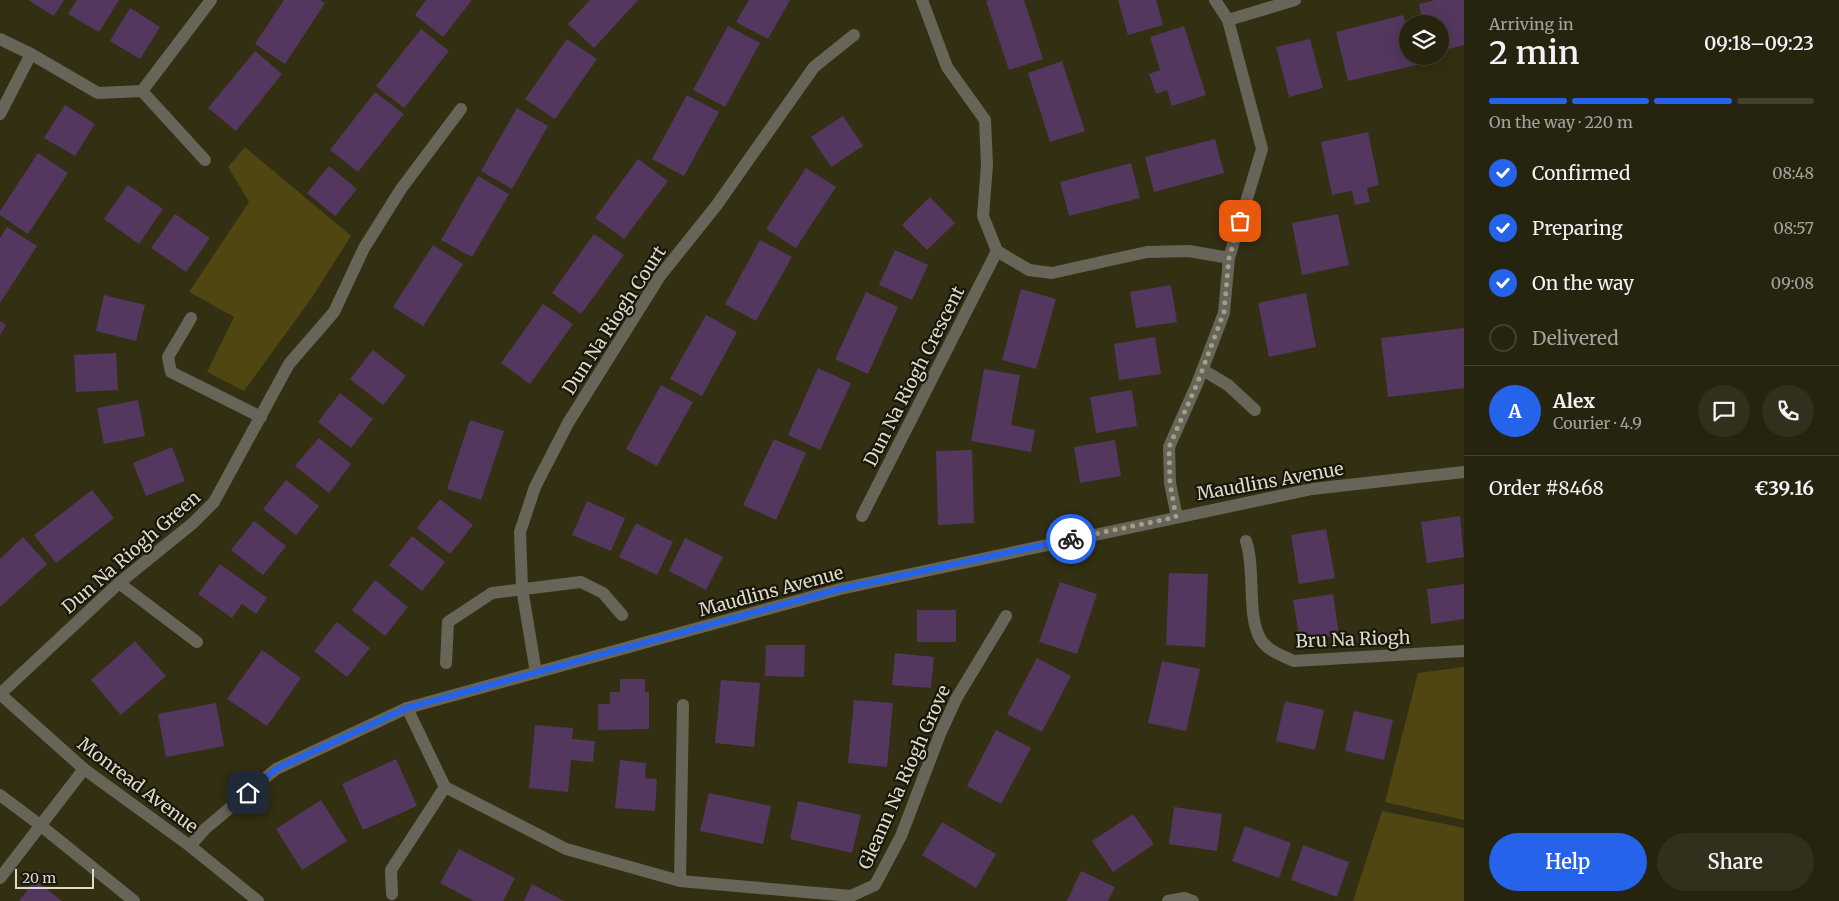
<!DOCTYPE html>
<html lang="en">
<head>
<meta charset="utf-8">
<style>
  :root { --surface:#26230e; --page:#322f1c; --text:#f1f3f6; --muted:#a4a49e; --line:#42402e; --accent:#2563eb }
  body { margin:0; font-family:Merriweather,serif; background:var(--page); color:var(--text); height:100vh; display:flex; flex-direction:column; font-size:19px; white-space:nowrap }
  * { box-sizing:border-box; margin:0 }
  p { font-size:16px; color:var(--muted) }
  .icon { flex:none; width:28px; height:28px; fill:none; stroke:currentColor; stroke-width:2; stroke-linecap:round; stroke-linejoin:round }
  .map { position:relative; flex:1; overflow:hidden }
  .panel { display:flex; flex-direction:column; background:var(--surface); width:375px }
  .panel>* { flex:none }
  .fabs { position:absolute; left:1399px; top:15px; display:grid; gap:10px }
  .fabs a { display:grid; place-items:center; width:50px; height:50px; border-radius:50%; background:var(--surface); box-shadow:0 5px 20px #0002,0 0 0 1px var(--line); font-size:25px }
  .scale { position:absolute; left:15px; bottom:12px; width:79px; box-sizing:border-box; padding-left:5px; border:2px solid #dddaca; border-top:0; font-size:14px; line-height:18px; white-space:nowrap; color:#dddaca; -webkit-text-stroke:4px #19170b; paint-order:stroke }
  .pin { position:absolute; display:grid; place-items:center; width:42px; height:42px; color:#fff; margin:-21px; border-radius:10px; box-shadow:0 2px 8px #0006 }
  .courier { position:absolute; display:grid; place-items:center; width:50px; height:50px; margin:-25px; border:4px solid #2563eb; border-radius:50%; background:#fff; color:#222; box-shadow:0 1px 6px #0007 }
  .head em { font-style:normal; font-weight:600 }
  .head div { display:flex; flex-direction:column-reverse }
  .head { display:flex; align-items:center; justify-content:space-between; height:85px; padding:0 25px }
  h1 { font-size:32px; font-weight:600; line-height:38px }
  .bar { display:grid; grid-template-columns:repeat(4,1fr); gap:8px 5px; align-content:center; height:60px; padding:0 25px }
  .bar i { height:6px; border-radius:4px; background:var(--line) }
  .bar .active { background:var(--accent) }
  .bar p { grid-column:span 4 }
  .line { display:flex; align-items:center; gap:12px; padding:0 25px; border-top:1px solid var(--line) }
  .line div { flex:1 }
  .round { display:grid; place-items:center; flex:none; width:52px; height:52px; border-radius:26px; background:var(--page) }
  ol { padding:0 25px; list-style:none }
  li { display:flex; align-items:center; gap:15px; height:55px }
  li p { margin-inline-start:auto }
  li .icon { padding:5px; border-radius:50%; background:var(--accent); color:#fff; stroke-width:4 }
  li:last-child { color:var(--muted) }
  li i { width:28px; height:28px; border:2px solid var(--line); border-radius:50% }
  .primary-button { display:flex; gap:10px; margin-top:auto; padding:10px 25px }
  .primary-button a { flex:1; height:58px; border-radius:30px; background:var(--accent); color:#fff; font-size:20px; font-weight:600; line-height:58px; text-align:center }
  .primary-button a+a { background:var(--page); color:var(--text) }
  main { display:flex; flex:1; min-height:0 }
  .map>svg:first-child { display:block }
</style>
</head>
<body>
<main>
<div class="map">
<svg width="1464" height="901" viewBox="0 0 1464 901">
  <rect width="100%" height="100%" fill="#332f12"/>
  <g fill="#4f4611">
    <polygon points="245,147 351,236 313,296 244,391 207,372 234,317 189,292 249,202 228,167"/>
    <polygon points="1464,667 1464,820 1385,802 1418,673"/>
    <polygon points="1382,811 1464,828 1464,901 1353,901"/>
  </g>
  <g fill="#53375e">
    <polygon points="28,0 64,0 54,16"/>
    <polygon points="77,0 119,0 99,32 68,14"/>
    <polygon points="284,0 320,0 325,3 285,64 255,44"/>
    <polygon points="426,0 472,0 443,37 415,15"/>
    <polygon points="590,0 638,0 594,48 568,24"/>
    <polygon points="749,0 790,0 768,39 736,22"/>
    <polygon points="990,0 1024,0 1043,59 1009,70 986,1"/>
    <polygon points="1118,0 1156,0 1163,25 1128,35"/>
    <polygon points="1435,0 1464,0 1464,45 1440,51 1440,24 1423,24 1419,4"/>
    <polygon points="130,8 160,27 140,59 110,41"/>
    <polygon points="1403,15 1408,31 1408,56 1414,56 1416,65 1348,81 1336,32"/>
    <polygon points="728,26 760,43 725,107 693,90"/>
    <polygon points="1184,26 1206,95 1172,106 1167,90 1156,94 1149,74 1160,70 1150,37"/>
    <polygon points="421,29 449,51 404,108 376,86"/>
    <polygon points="567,39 597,59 555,119 525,99"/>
    <polygon points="1310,39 1323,88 1289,97 1276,47"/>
    <polygon points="255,51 282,74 236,131 208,108"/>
    <polygon points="1062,61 1085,131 1050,142 1028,73"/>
    <polygon points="375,92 404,114 358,172 330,150"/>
    <polygon points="687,95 719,112 684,176 652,159"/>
    <polygon points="65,105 95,124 75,156 44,138"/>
    <polygon points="517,108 548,126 512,189 481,171"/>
    <polygon points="843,116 863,146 831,167 811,137"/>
    <polygon points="1368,132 1379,185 1367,188 1370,202 1355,205 1352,191 1332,195 1321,142"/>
    <polygon points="1215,139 1224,173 1154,192 1145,157"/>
    <polygon points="38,153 68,173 28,234 0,215 0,211"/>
    <polygon points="638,159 668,181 624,239 595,218"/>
    <polygon points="1131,163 1140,198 1069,216 1060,182"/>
    <polygon points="329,166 357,189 335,216 307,193"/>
    <polygon points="806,168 836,187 796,248 766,229"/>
    <polygon points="478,176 509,194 472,257 441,240"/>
    <polygon points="128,185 163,209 139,244 104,219"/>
    <polygon points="930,197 955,223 927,250 902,225"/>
    <polygon points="175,214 210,238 186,272 151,248"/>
    <polygon points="1338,214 1349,265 1302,275 1292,223"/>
    <polygon points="7,227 37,246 0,303 0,238"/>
    <polygon points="594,234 624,255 581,314 552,293"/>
    <polygon points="760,240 792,257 756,321 725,304"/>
    <polygon points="433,245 463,264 423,326 393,307"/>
    <polygon points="895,250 928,265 912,300 879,285"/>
    <polygon points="1171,285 1177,322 1136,328 1130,292"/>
    <polygon points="1021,289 1056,299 1036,369 1002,360"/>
    <polygon points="866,292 898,307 868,374 835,359"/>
    <polygon points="1306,293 1316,347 1269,357 1258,303"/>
    <polygon points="104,295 145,305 136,341 96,331"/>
    <polygon points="543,304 573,324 530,384 501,363"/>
    <polygon points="706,315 737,332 702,396 670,379"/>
    <polygon points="0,321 6,325 0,335"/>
    <polygon points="1464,328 1464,388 1388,397 1381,338"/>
    <polygon points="1155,337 1161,374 1119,380 1114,344"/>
    <polygon points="373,350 406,376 383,405 350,379"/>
    <polygon points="116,353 118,390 76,392 74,355"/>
    <polygon points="818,368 851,383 820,450 788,435"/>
    <polygon points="984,369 1020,375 1011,425 1035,430 1031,452 971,441"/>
    <polygon points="661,385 693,402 657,466 626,449"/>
    <polygon points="1132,390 1137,426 1096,433 1090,397"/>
    <polygon points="340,393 373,419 351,448 318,422"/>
    <polygon points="138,400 145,436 104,444 97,408"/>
    <polygon points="470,420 504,431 481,500 447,489"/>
    <polygon points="319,438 351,464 329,493 295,466"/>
    <polygon points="774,439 806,453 776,520 743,505"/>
    <polygon points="1115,440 1121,476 1080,483 1074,447"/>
    <polygon points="172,447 185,481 146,496 133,463"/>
    <polygon points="972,450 974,523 938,525 936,451"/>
    <polygon points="286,480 319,506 296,535 263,509"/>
    <polygon points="92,490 114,518 56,563 34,535"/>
    <polygon points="440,499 473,525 450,554 417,528"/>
    <polygon points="587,501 625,518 611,551 572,535"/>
    <polygon points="1460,516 1464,557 1427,563 1421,522"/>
    <polygon points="254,521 286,546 263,575 231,550"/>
    <polygon points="636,523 673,542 657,575 619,557"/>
    <polygon points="1326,529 1335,578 1299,584 1291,535"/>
    <polygon points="412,536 445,562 422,591 389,565"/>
    <polygon points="23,537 47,564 0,607 0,559"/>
    <polygon points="685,538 723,557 706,590 669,571"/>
    <polygon points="220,564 267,598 256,614 242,604 232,618 198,594"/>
    <polygon points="1169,573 1208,574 1205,647 1166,645"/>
    <polygon points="375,580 408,607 385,636 352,610"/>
    <polygon points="1060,582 1097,594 1077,654 1039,642"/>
    <polygon points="1464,584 1464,619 1431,624 1427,589"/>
    <polygon points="1333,594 1339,635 1300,641 1293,600"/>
    <rect x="917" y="610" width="39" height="32"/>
    <polygon points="337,622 370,648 347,677 314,651"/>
    <polygon points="135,641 166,676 121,715 91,680"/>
    <polygon points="766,645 805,645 804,677 765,676"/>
    <polygon points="262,650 301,678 267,726 227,699"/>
    <polygon points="895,653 934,657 931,688 892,685"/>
    <polygon points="1037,658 1071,676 1042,732 1007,714"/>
    <polygon points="1162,661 1200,669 1186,731 1148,723"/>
    <polygon points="620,679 645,679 645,692 649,692 649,729 598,730 598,704 610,704 610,692 620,692"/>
    <polygon points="721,680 760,683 754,747 715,743"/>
    <polygon points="854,700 893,703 887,767 848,763"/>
    <polygon points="1285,701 1324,710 1315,750 1276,741"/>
    <polygon points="216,703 224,746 166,757 158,714"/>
    <polygon points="1354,711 1393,720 1384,760 1345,751"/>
    <polygon points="535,725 573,728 572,739 595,741 593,762 571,760 568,792 529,788"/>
    <polygon points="996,730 1031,748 1001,804 967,786"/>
    <polygon points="396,759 417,806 363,830 342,784"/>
    <polygon points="620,760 646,763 645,778 657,779 655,811 615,808"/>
    <polygon points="709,793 771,806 763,844 700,831"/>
    <polygon points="321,800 347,841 302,870 276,829"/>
    <polygon points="798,801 861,815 852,853 790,839"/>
    <polygon points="1174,807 1222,814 1217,851 1169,844"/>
    <polygon points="1133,814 1154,844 1113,872 1092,841"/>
    <polygon points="942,822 996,854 976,888 922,855"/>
    <polygon points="1245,826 1291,843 1279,878 1232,861"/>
    <polygon points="1303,845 1349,862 1337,897 1291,880"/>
    <polygon points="459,849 515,878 503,901 474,901 440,883"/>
    <polygon points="1081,871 1115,887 1108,901 1067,901"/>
    <polygon points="35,880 62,901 19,901"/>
    <polygon points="532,884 564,901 524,901"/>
  </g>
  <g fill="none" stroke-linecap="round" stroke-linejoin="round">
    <g stroke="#676558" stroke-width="12">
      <polyline points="1203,370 1228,385 1255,410"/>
      <polyline points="119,583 197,642"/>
      <polyline points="0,795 40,825 134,901"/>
      <polyline points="0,878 84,769"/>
      <polyline points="392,894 391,870 445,787"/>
    </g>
    <g stroke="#676558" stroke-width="12">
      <polyline points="922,0 947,67 985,120 987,165 983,216 997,251 1029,270 1052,273 1147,252 1189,251 1229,258"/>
      <polyline points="1228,20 1295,0"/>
      <polyline points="0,39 31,54 0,114"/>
      <polyline points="31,54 98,93 142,91 211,0"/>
      <polyline points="142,91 205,160"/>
      <polyline points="191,318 168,357 171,372 261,417"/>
      <polyline points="862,516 997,251"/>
      <polyline points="1177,517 1170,483 1169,447 1197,384 1224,313 1229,258 1262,149 1228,20 1215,0"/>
      <path d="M1246,541C1256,570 1246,616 1261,640C1268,651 1283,656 1294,661L1464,651"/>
      <polyline points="446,663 448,622 492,593 581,582 603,593 622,615"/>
      <polyline points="536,673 522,588 520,532 535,487 568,423 660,276 716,206 814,67 854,35"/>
      <polyline points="0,694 119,583 193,523 214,502 289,364 334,312 364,248 401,189 461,109"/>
      <polyline points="0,694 84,769 190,846 258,901"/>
      <polyline points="407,708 445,787 566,849 680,881 851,896 875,885 901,836 940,734 956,699 1006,616"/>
      <polyline points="190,846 205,829 276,769 407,708 840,589 1312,489 1464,472"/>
      <polyline points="680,881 683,705"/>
      <polyline points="1168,901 1185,898 1193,901"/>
    </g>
  </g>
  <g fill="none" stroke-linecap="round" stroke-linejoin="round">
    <polyline stroke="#a29e8a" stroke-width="5" stroke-dasharray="0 9" points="1071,539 1176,517 1170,483 1169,447 1197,384 1224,312 1229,258 1240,221"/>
    <polyline stroke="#2563eb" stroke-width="6" points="248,793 276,769 407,708 840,589 1071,539"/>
  </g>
  <g text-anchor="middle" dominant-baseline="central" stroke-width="4.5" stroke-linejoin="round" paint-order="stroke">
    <g font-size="18" fill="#dddaca" stroke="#19170b">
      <text transform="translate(614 320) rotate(-57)">Dun Na Riogh Court</text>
      <text transform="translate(914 376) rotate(-63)">Dun Na Riogh Crescent</text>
      <text transform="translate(1270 481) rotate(-10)">Maudlins Avenue</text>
      <text transform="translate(131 552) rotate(-41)">Dun Na Riogh Green</text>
      <text transform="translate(771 591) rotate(-15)">Maudlins Avenue</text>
      <text transform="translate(1353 639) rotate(-2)">Bru Na Riogh</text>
      <text transform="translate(904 777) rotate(-66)">Gleann Na Riogh Grove</text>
      <text transform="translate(138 785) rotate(37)">Monread Avenue</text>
    </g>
  </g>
</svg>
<div class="fabs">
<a><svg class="icon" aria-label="layers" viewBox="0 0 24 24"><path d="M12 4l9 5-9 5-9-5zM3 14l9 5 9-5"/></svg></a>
</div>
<div class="scale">20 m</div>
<div class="pin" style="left:1240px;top:221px;background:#ea580c"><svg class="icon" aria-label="bag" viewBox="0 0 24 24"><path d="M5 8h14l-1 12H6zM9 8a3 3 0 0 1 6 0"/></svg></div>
<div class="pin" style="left:248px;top:793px;background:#1f2937"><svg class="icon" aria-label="home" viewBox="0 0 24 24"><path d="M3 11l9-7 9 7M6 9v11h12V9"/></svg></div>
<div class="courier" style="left:1071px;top:539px"><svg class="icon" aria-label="bike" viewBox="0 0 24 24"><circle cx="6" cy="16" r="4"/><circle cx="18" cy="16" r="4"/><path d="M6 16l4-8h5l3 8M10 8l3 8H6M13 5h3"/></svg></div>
</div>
<section class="panel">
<div class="head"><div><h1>2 min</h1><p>Arriving in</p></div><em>09:18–09:23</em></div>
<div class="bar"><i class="active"></i><i class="active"></i><i class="active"></i><i></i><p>On the way · 220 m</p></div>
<ol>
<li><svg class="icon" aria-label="check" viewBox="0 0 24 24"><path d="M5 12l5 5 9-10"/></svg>Confirmed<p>08:48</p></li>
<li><svg class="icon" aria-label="check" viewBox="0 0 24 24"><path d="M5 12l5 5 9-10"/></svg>Preparing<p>08:57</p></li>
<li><svg class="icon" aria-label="check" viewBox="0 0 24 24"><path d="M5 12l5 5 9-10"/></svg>On the way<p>09:08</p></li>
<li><i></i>Delivered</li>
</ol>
<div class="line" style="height:90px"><b class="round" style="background:var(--accent);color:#fff">A</b><div><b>Alex</b><p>Courier · 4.9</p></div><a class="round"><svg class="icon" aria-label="chat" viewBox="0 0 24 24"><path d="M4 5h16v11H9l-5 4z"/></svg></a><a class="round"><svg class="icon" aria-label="phone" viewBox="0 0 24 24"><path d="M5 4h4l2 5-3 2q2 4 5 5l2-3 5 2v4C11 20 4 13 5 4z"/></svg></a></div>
<div class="line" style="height:65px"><div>Order #8468</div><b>€39.16</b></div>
<div class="primary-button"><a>Help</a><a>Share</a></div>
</section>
</main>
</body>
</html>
